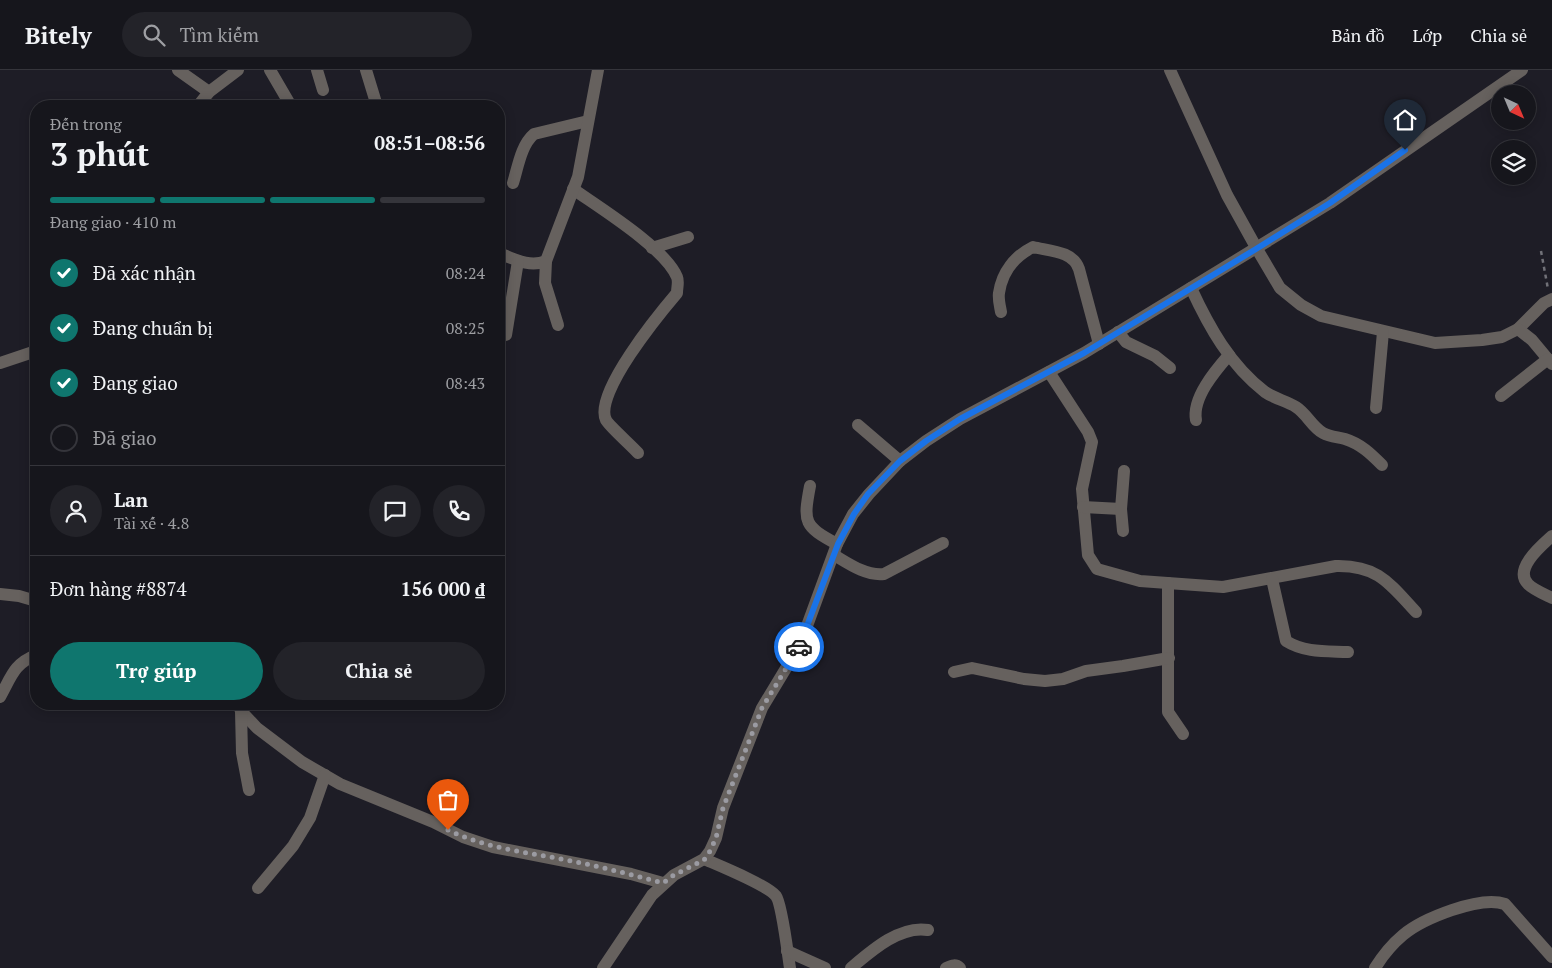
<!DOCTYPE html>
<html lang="vi">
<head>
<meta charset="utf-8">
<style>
  :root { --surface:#16161c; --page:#232329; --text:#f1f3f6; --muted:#9e9fa3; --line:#35353b; --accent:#0f766e }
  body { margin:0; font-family:"PT Serif",serif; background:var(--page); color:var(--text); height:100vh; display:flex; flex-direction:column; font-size:19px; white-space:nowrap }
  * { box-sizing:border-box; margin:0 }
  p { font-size:16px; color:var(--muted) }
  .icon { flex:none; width:28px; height:28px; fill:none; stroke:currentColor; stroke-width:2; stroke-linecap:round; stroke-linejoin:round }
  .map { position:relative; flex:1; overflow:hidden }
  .details { position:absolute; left:30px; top:30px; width:475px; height:610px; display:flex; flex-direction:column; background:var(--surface); border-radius:20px; box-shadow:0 2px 12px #0003,0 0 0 1px var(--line) }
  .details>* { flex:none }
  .needle { width:32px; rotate:136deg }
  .buttons { position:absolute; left:1491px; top:15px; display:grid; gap:10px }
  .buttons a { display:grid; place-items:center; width:45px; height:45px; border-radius:50%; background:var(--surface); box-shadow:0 2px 12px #0003,0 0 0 1px var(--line); font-size:25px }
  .pin { position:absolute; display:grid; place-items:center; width:42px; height:42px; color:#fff; margin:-51px -21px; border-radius:50% 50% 50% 0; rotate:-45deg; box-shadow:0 0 5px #0007 }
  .pin .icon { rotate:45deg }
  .courier { position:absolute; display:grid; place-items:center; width:50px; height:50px; margin:-25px; border:4px solid #1a73e8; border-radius:50%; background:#fff; color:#222; box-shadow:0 1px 6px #0007 }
  .summary em { font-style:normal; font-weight:700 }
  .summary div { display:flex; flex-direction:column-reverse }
  .summary { display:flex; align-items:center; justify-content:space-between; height:85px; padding:0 20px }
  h1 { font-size:32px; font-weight:700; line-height:38px }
  .bar { display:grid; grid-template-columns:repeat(4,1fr); gap:8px 5px; align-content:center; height:60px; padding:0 20px }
  .bar i { height:6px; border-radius:4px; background:var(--line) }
  .bar .on { background:var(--accent) }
  .bar p { grid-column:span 4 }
  .line { display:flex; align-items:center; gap:12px; padding:0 20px; border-top:1px solid var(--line) }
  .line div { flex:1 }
  .round { display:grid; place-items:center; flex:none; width:52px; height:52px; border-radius:26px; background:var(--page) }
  ol { padding:0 20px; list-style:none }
  li { display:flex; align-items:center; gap:15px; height:55px }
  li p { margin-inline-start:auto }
  li .icon { padding:5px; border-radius:50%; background:var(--accent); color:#fff; stroke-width:4 }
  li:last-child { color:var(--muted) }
  li i { width:28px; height:28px; border:2px solid var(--line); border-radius:50% }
  .cta { display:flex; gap:10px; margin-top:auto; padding:10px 20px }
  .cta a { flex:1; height:58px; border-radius:30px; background:var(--accent); color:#fff; font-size:20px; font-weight:700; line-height:58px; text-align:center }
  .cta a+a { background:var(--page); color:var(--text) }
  header { display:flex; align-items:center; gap:30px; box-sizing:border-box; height:70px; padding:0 25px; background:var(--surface); border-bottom:1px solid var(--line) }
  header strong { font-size:24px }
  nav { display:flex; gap:28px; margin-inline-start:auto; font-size:18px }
  .search { width:350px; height:45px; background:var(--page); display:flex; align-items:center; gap:12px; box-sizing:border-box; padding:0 18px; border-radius:28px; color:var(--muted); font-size:19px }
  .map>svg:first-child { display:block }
</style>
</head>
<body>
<header>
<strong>Bitely</strong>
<div class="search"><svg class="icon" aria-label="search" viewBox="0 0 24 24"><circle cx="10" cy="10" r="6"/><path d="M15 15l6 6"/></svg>Tìm kiếm</div>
<nav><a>Bản đồ</a><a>Lớp</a><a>Chia sẻ</a></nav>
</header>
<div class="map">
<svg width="1552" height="898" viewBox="0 0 1552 898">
  <rect width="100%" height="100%" fill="#1e1d26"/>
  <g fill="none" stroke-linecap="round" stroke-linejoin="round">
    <polyline stroke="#717178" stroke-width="2.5" stroke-dasharray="4 4" stroke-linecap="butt" points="1541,181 1548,219"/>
    <g stroke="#66615e" stroke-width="12">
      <polyline points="178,0 209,22"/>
      <polyline points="270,0 291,36"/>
      <polyline points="317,0 323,20"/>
      <polyline points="366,0 377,36"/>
      <polyline points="1170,0 1227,125 1257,179 1280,218 1301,235 1321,246 1435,273 1482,270 1502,267 1518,259 1544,233 1552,229"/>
      <polyline points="198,36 209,22 238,0"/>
      <path d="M513,113C518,97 521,75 534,64L588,51"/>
      <path d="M573,119C600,138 665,178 677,207C679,212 677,217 677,223C660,243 593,324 606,350C609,356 632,376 638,383"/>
      <polyline points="652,178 688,167"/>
      <path d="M499,183C514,189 530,198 546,191L578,107L598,0"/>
      <polyline points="546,191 545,213 558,255"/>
      <path d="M1191,218C1209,257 1230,295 1265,322C1275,329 1287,331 1296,337C1307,344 1312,357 1323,363C1330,367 1338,367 1345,369C1361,374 1371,384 1382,395"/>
      <path d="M1001,242C1000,236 998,229 999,223C1002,202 1015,186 1033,177C1050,181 1073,181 1079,199L1099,274"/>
      <polyline points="1518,259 1532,270 1552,294"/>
      <polyline points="1118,262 1126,272 1155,286 1170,298"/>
      <polyline points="506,265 518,191"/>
      <polyline points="0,293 36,281"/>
      <path d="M1049,302L1088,362L1092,372L1082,419L1088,485L1097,499L1140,511L1223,517L1336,496C1378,495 1390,514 1416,542"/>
      <polyline points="1501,326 1548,289"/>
      <polyline points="1376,338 1383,262"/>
      <path d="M1196,350C1192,328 1215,301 1229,285"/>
      <polyline points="858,355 900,391"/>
      <path d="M810,416C803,453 804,456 837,474"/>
      <polyline points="1083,437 1121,439"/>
      <polyline points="1123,461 1121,439 1124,401"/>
      <path d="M1552,466C1542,475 1513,499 1528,514C1532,519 1546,525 1552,528"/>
      <path d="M834,485C849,494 866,506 884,504L943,473"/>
      <path d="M1272,509L1286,571C1305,583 1327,581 1348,582"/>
      <polyline points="1168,513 1168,642 1183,664"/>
      <polyline points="0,524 19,526 36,531"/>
      <polyline points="954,602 972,598 1024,609 1045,611 1063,609 1086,601 1123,596 1169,588"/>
      <path d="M0,627C11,608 13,594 36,585"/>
      <polyline points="195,634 238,635"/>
      <polyline points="238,634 241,641 257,658 302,692 340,714 433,752 463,767 493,777 631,804 663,813"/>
      <polyline points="241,641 242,683 249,720"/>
      <path d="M704,789C720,796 767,815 776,826C782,834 788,886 790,898"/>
      <polyline points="258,818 293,776 310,748 325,705"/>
      <polyline points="787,881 825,898"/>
      <polyline points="603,898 652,825 674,805 704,789 710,781 716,768 723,738 762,638 800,575 837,474 853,444 869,424 900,391 926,371 960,349 1084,283 1330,133 1522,0"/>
      <path d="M851,898C871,881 900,855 928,860"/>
      <path d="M946,898C952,895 956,894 960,898"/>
      <path d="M1375,898C1383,885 1391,875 1403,865C1422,849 1480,825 1505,834L1552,887"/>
    </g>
  </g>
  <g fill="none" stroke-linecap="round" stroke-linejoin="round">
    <path stroke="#9b9ba2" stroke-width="5" stroke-dasharray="0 9" d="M448,760C481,776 516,781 551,787C589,794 626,803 663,813L674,805L704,790L710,781L716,768L723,738L762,638L799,577"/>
    <polyline stroke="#1a73e8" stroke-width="6" points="799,577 838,474 854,444 868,424 900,391 926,371 960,349 1084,283 1256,179 1330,133 1405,80"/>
  </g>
</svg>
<div class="buttons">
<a><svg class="needle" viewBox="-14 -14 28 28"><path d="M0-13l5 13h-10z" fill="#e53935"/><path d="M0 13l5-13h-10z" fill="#9e9fa3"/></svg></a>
<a><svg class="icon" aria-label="layers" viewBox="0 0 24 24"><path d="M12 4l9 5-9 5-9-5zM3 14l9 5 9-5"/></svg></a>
</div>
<div class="pin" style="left:448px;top:760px;background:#ea580c"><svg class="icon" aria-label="bag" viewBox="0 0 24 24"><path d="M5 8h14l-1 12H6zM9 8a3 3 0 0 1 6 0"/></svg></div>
<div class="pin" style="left:1405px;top:80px;background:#1f2937"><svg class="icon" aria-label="home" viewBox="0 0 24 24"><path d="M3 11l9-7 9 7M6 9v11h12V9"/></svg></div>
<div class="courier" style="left:799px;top:577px"><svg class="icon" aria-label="car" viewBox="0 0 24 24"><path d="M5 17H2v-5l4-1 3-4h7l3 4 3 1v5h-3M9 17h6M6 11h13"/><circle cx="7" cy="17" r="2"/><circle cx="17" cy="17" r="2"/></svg></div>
<section class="details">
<div class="summary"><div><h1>3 phút</h1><p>Đến trong</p></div><em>08:51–08:56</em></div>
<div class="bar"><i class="on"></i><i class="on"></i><i class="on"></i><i></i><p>Đang giao · 410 m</p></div>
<ol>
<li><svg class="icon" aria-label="check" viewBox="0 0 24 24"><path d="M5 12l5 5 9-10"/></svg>Đã xác nhận<p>08:24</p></li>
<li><svg class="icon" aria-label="check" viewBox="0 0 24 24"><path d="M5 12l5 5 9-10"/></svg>Đang chuẩn bị<p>08:25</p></li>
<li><svg class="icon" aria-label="check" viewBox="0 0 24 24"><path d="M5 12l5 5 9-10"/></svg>Đang giao<p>08:43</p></li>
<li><i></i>Đã giao</li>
</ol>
<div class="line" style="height:90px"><a class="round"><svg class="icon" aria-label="person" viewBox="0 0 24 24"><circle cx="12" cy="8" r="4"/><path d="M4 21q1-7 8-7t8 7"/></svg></a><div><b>Lan</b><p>Tài xế · 4.8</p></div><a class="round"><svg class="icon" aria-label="chat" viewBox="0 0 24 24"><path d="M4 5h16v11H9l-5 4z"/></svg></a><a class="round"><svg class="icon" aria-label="phone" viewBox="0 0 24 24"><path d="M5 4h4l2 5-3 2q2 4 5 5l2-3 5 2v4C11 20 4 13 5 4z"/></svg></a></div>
<div class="line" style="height:65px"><div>Đơn hàng #8874</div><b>156 000 ₫</b></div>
<div class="cta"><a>Trợ giúp</a><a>Chia sẻ</a></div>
</section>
</div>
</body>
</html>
